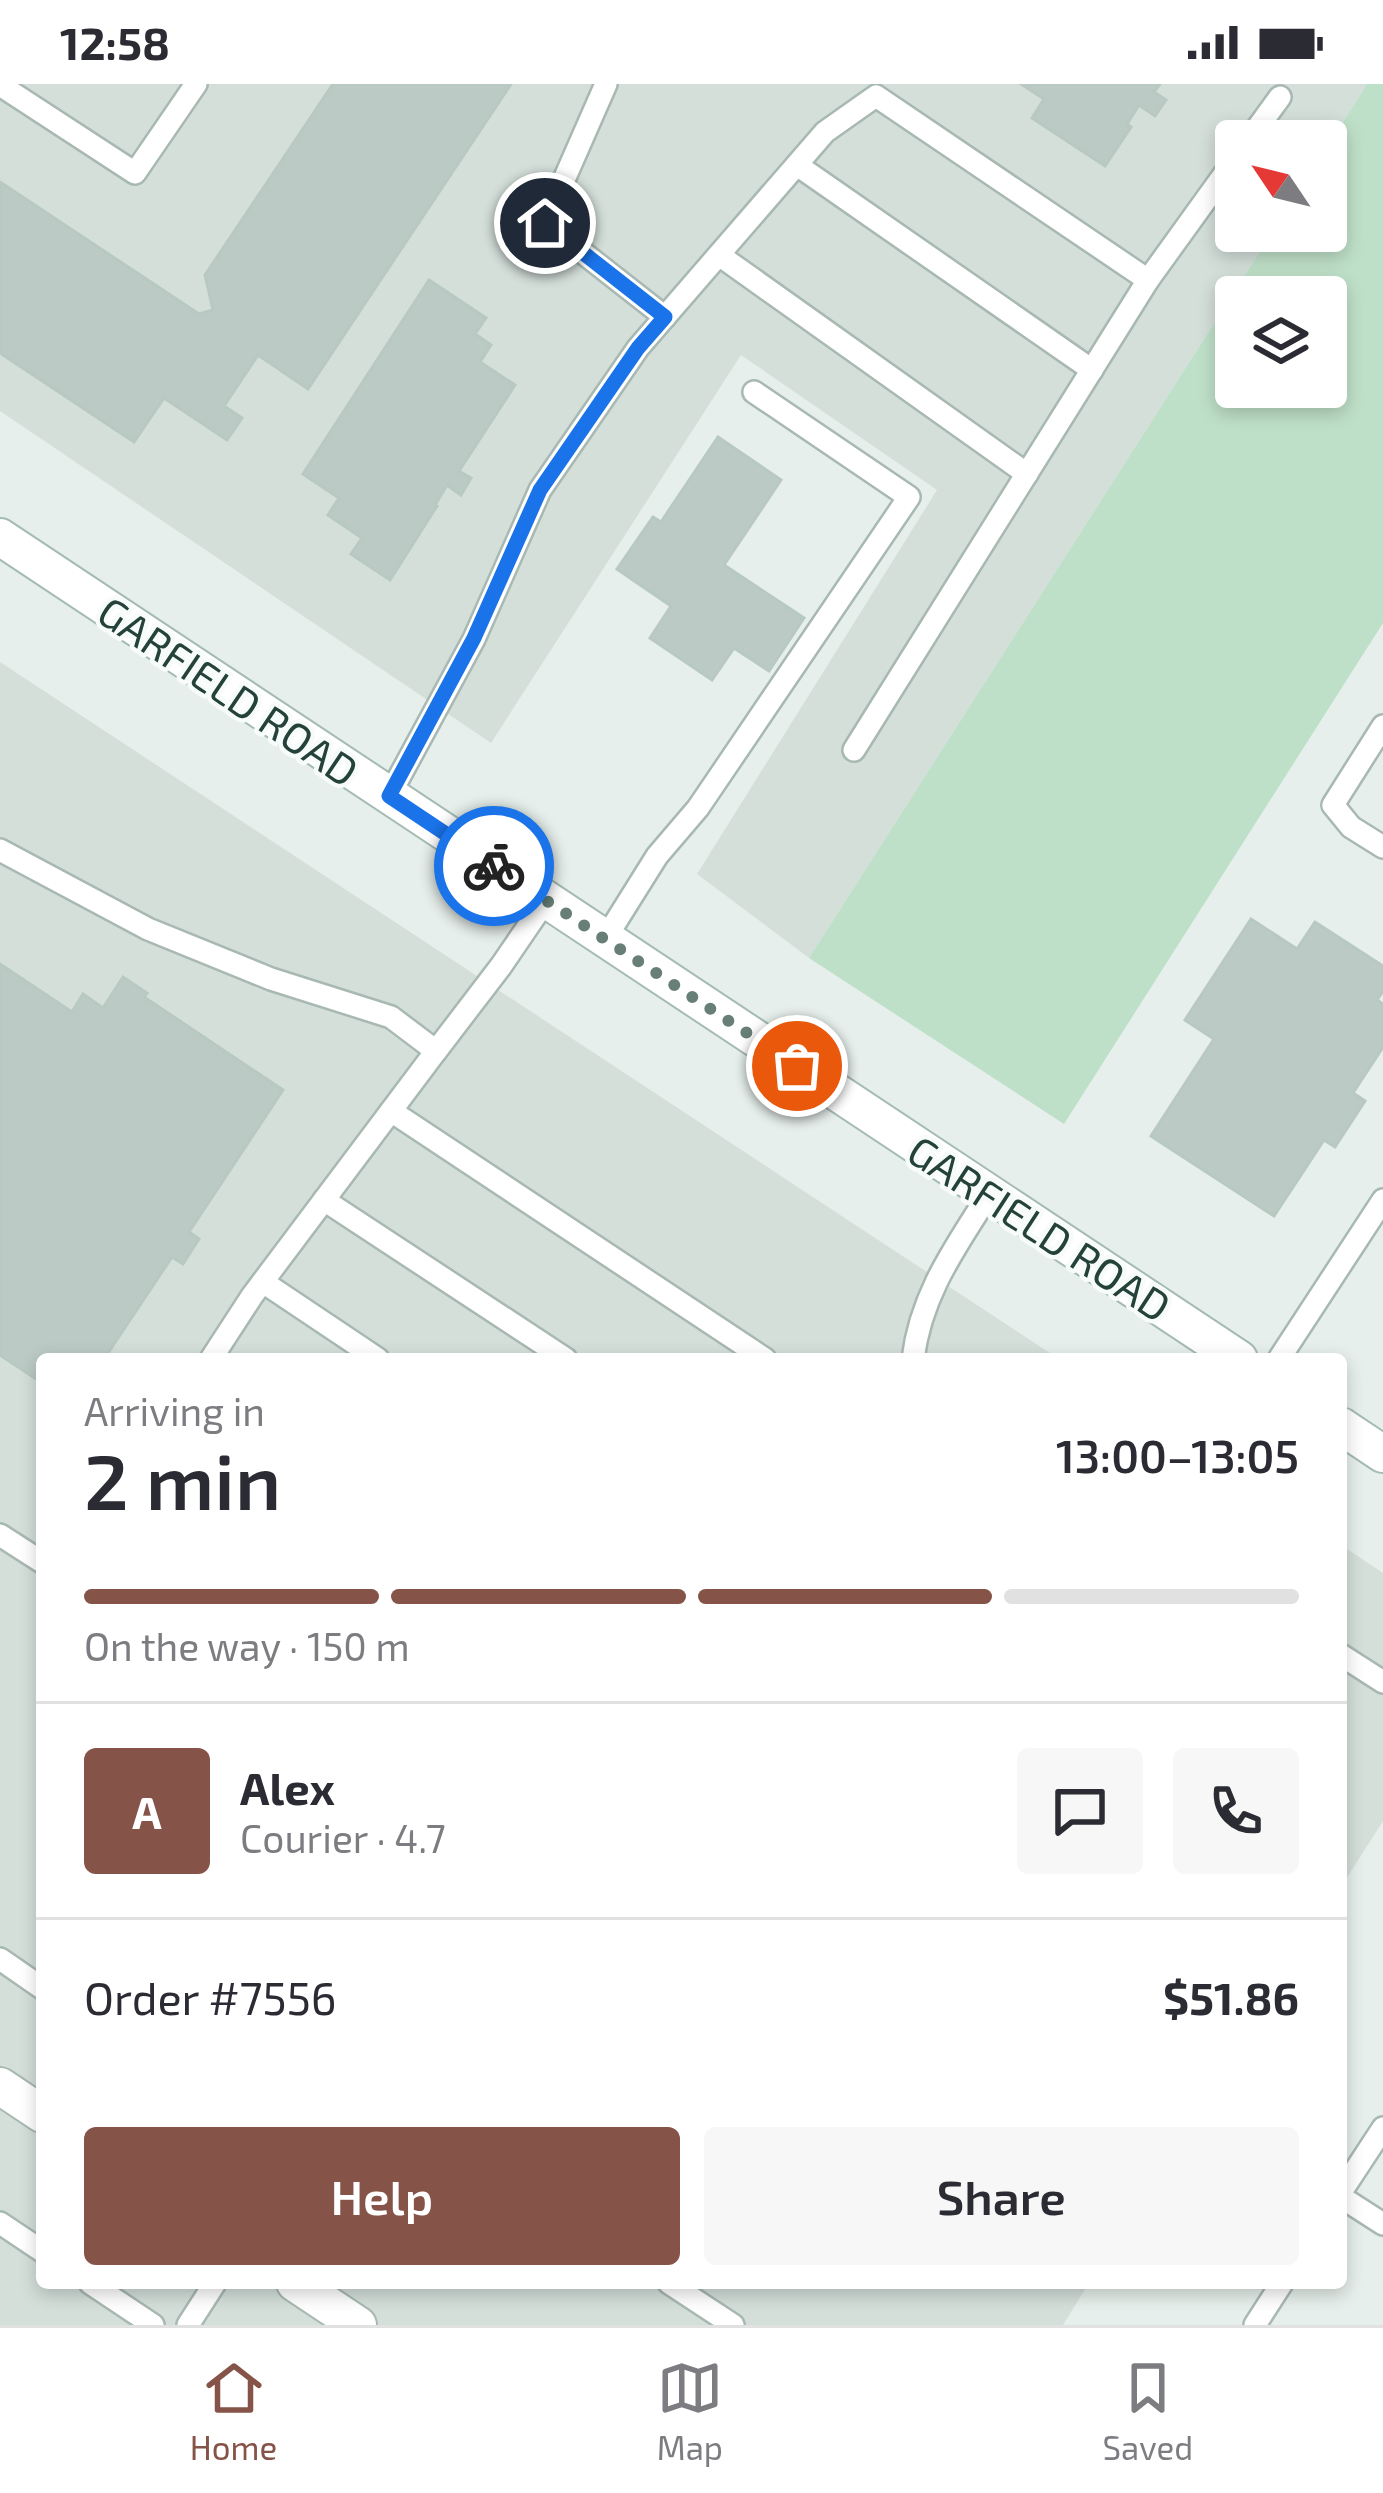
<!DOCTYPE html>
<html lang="en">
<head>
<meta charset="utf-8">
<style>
  :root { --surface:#fff; --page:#f7f7f7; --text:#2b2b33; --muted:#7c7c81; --line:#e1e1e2; --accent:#855347 }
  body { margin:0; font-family:"Exo 2",sans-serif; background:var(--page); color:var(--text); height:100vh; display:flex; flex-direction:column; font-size:45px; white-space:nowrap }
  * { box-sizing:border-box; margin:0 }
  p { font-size:39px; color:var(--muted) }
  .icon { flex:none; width:66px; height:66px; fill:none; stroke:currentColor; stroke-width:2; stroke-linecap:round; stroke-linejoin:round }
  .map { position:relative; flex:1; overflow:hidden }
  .panel { position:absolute; left:36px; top:1269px; width:1311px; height:936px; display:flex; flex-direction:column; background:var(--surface); border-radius:12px; box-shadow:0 6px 18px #0003 }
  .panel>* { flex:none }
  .needle { width:78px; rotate:305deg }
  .buttons { position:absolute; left:1215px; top:36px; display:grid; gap:24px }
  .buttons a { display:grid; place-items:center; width:132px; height:132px; border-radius:12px; background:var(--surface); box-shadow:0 6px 18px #0003; font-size:60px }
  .pin { position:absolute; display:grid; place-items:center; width:102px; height:102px; color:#fff; margin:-51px; border:6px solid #fff; border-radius:50%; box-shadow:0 3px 12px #0007 }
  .courier { position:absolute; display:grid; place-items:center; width:120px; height:120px; margin:-60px; border:9px solid #1a73e8; border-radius:50%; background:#fff; color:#222; box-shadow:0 3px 15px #0007 }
  .headline em { font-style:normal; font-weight:600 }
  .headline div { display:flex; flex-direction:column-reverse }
  .headline { display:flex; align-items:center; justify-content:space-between; height:204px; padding:0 48px }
  h1 { font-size:78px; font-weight:600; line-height:90px }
  .bar { display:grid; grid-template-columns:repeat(4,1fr); gap:18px 12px; align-content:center; height:144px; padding:0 48px }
  .bar i { height:15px; border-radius:9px; background:var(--line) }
  .bar .selected { background:var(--accent) }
  .bar p { grid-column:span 4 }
  .line { display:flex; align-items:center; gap:30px; padding:0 48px; border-top:3px solid var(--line) }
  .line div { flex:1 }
  .round { display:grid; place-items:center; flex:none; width:126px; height:126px; border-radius:12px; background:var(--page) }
  .cta { display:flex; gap:24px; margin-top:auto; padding:24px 48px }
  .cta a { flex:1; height:138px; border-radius:12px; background:var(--accent); color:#fff; font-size:48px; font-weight:600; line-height:138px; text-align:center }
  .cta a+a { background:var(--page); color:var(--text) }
  .status { display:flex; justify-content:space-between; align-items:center; height:84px; padding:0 60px; background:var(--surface); direction:ltr }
  .status svg { height:33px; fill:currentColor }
  .tab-bar { display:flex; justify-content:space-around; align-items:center; height:168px; border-top:3px solid var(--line); background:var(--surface); font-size:33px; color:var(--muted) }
  .tab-bar a { display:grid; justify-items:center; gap:6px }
  .tab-bar .selected { color:var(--accent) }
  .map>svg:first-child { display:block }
</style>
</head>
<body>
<div class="status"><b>12:58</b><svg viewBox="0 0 49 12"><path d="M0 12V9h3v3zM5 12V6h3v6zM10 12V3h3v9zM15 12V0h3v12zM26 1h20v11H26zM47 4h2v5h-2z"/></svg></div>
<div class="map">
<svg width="1383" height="2241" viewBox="0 0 1383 2241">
  <rect width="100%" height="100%" fill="#e6efeb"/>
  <g fill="#d4dfda">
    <polygon points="0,0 1367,0 1326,65 1326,57 1236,57 1236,147 1273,147 809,874 697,790 937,406 741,271 491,659 0,327"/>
    <polygon points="0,578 1059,1275 42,1275 42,2199 1089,2199 1063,2241 0,2241"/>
    <polygon points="1341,1461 1383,1489 1383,1737 1341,1803"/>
  </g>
  <path fill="#bfe0c8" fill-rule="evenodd" d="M1367,0H1383V539L1064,1040L809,874L1273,147H1326V65ZM1236,213H1326V303H1236Z"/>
  <g fill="#bbcac4" stroke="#b8c9c2" stroke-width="3">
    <polygon points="333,0 511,0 308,305 258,271 224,322 242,334 227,356 164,314 134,358 0,269 0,98 199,230 213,226 205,191"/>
    <polygon points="1021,0 1160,0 1154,8 1166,16 1155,32 1139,21 1127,40 1131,43 1105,82 1032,34 1044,15"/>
    <polygon points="429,196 486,234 475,250 491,261 480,278 515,301 459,387 471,394 461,411 447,401 435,421 437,422 390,496 351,470 362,454 328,431 339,414 303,390"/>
    <polygon points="718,353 781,396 724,481 804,534 769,587 734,564 712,596 650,554 671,522 617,485 653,433 661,438"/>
    <polygon points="1251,835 1297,865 1315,838 1383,882 1383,907 1377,916 1383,920 1383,963 1353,1009 1365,1017 1335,1063 1324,1056 1274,1132 1151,1052 1214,955 1185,936"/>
    <polygon points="0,880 72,928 83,910 103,924 123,893 147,909 144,913 283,1006 189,1148 199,1155 183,1180 172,1173 104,1275 42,1275 42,1299 0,1271"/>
  </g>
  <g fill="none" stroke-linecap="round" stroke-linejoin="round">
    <g stroke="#a8b8b2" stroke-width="26">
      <g id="lane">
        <polyline points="606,0 545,139 665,233"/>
        <polyline points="0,1 135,89 196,0"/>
        <polyline points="1248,57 1280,13"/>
        <polyline points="797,81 1092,286"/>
        <polyline points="719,171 1027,390"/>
        <polyline points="1148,196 1236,74"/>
        <polyline points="1383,642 1333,721 1351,743 1383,763"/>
        <polyline points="389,712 474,555 540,406 638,264 825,48 876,12 1148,196 854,666"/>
        <polyline points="0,766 148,845 271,895 391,933 436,967 252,1212 211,1275"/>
        <polyline points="605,855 657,772 698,724 909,413 754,308"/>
        <polyline points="436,967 501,882 546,816"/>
        <polyline points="391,1027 765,1275"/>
        <polyline points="324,1116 566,1275"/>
        <polyline points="263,1198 378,1275"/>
        <path d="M913,1275C921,1210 955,1164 989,1110"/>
        <polyline points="1279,1275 1383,1116"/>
        <polyline points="0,1451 42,1478"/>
        <polyline points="1341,1571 1383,1598"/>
        <polyline points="0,1875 42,1904"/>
        <polyline points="1345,2102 1383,2044"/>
        <polyline points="1341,2113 1383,2140"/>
        <polyline points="0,2139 42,2167"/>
        <polyline points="90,2199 153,2241"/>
        <polyline points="669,2199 733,2241"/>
        <polyline points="188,2241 215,2199"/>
        <polyline points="1255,2241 1282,2199"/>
      </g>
    </g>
    <g stroke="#a8b8b2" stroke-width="40">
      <g id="street">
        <polyline points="0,2002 42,2030"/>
        <polyline points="295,2199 358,2241"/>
      </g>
    </g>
    <g stroke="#a4bbb3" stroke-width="40">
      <g id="secondary">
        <polyline points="0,453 1239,1275"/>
        <polyline points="1341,1342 1383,1370"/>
      </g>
    </g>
    <use href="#lane" stroke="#fff" stroke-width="21"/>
    <use href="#street" stroke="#fff" stroke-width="36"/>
    <use href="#secondary" stroke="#fff" stroke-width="36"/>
  </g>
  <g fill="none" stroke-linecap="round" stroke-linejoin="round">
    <polyline stroke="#687f78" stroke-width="12" stroke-dasharray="0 21.6" points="494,782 797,982"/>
    <polyline stroke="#1a73e8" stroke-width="15" points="494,782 389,712 474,554 540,406 638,264 665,233 545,139"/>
  </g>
  <g text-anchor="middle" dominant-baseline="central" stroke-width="9" stroke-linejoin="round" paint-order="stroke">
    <g font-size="42" fill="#24423a" stroke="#f7fbf9">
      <text transform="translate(229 606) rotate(34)">GARFIELD ROAD</text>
      <text transform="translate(1040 1143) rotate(33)">GARFIELD ROAD</text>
    </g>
  </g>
</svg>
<div class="buttons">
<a><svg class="needle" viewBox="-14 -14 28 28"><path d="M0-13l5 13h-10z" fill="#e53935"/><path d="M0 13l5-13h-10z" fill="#7c7c81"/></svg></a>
<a><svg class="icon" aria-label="layers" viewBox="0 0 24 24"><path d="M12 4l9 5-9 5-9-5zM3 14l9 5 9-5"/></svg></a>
</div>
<div class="pin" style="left:797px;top:982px;background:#ea580c"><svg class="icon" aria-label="bag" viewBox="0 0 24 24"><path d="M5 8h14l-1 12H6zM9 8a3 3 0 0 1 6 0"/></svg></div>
<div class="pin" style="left:545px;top:139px;background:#1f2937"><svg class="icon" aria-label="home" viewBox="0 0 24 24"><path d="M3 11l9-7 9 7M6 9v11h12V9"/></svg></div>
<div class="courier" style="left:494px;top:782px"><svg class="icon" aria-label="bike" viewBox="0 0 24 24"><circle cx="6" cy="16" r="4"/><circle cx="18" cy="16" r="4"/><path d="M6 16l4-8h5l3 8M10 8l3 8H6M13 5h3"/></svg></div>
<section class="panel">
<div class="headline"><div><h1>2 min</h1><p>Arriving in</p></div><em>13:00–13:05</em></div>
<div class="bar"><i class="selected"></i><i class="selected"></i><i class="selected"></i><i></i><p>On the way · 150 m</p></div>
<div class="line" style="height:216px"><b class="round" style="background:var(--accent);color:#fff">A</b><div><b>Alex</b><p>Courier · 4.7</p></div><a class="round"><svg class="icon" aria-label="chat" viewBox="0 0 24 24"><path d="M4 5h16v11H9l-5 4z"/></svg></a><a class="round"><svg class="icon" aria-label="phone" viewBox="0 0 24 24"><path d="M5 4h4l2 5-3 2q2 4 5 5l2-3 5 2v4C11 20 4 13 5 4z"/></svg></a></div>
<div class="line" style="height:156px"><div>Order #7556</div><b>$51.86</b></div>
<div class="cta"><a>Help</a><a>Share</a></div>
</section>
</div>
<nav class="tab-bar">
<a class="selected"><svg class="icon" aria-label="home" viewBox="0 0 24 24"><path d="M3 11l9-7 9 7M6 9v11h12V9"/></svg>Home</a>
<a><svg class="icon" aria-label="map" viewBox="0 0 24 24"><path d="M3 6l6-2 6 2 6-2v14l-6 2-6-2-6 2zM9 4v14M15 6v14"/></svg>Map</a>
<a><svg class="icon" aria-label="saved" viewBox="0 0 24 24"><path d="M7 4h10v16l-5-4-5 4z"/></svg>Saved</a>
</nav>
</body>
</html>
